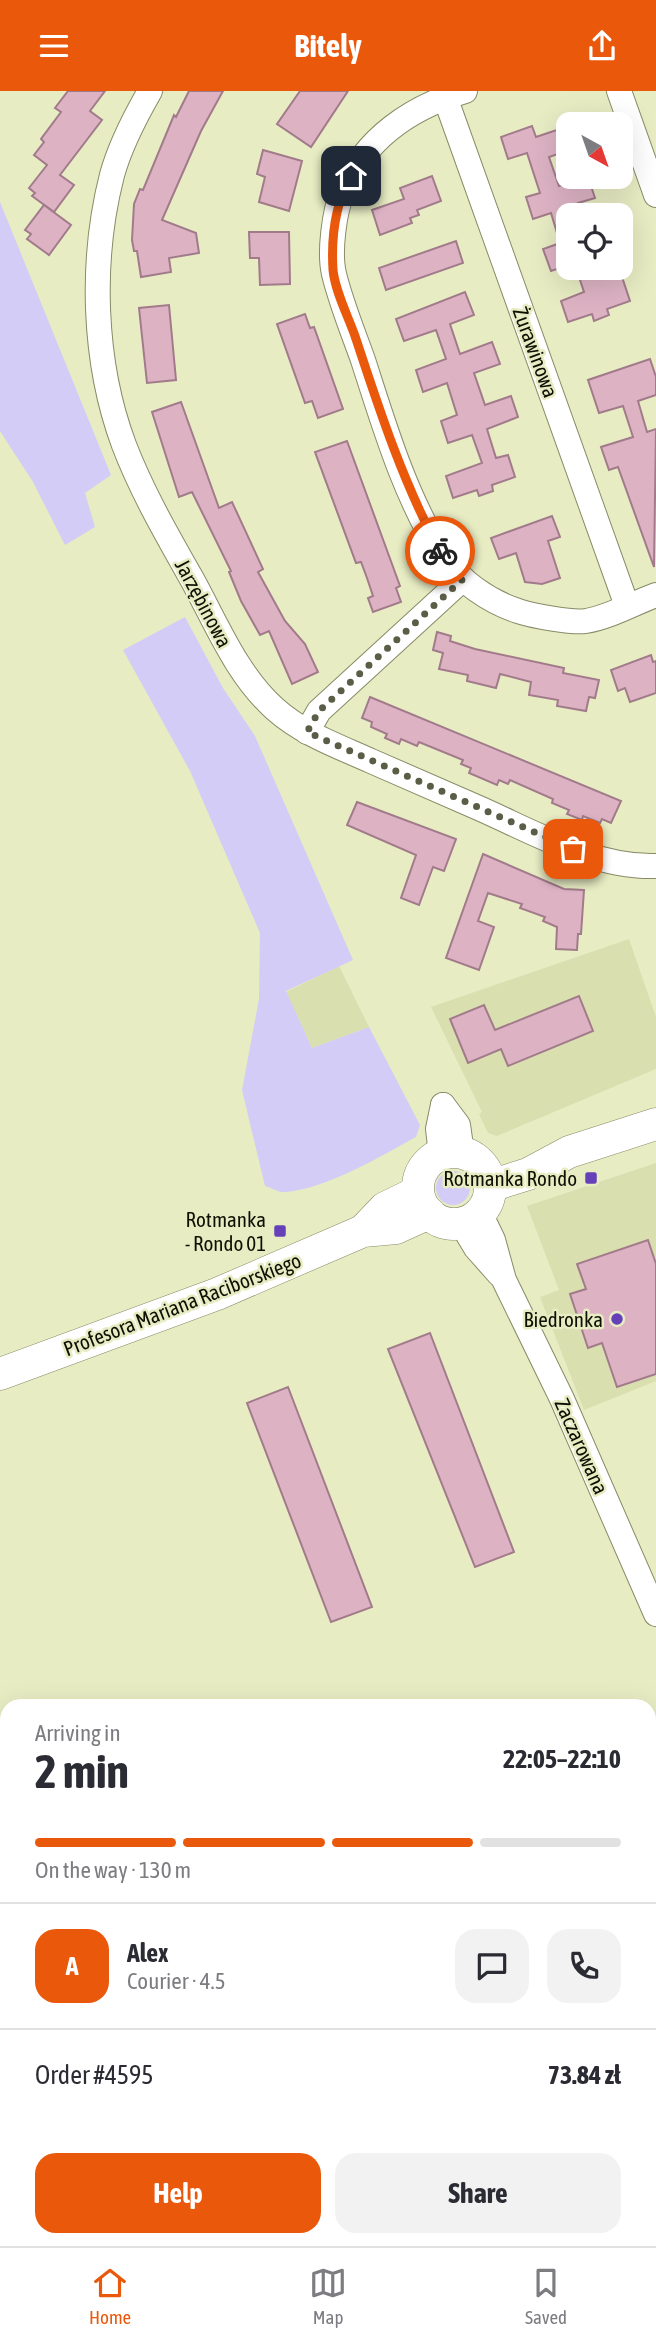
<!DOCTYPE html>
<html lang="en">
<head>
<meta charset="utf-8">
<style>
  :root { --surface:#fff; --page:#f2f2f3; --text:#2b2b33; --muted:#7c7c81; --line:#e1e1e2; --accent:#ea580c }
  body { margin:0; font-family:"Asap Condensed",sans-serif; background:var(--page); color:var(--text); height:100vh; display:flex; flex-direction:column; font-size:26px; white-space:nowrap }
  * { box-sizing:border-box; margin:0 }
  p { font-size:23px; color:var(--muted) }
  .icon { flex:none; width:38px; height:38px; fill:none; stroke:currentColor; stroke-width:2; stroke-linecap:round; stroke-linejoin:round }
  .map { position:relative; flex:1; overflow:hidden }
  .panel { position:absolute; left:0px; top:1608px; width:656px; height:548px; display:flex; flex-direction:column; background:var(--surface); border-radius:21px 21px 0 0; box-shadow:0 7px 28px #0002 }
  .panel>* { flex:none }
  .needle { width:46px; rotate:140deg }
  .tools { position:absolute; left:556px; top:21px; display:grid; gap:14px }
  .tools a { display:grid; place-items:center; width:77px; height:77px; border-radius:14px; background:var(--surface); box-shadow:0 7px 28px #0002; font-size:35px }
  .pin { position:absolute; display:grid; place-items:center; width:60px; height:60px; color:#fff; margin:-30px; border-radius:14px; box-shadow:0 4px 10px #0006 }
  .courier { position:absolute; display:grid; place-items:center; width:70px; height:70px; margin:-35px; border:5px solid #ea580c; border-radius:50%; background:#fff; color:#222; box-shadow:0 2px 9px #0007 }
  .overview em { font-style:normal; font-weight:700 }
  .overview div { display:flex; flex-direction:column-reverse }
  .overview { display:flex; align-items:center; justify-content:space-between; height:119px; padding:0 35px }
  h1 { font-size:46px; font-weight:700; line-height:52px }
  .bar { display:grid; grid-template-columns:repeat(4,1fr); gap:10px 7px; align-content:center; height:84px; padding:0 35px }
  .bar i { height:9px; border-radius:5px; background:var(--line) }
  .bar .current { background:var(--accent) }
  .bar p { grid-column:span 4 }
  .line { display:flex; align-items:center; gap:18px; padding:0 35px; border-top:2px solid var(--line) }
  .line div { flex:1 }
  .round { display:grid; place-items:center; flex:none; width:74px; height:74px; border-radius:21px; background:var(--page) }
  .primary-button { display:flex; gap:14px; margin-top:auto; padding:14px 35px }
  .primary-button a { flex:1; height:80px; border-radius:21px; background:var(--accent); color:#fff; font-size:28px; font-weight:700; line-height:80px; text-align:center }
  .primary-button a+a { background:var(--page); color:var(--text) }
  header { display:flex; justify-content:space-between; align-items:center; height:91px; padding:0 35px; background:var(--accent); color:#fff; font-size:32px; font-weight:700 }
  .menu { display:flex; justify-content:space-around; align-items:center; height:98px; border-top:2px solid var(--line); background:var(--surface); font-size:19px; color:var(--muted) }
  .menu a { display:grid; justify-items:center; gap:4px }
  .menu .current { color:var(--accent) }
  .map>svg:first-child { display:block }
</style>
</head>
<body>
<header><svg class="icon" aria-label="menu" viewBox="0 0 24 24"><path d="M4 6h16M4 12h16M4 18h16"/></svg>Bitely<svg class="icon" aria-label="share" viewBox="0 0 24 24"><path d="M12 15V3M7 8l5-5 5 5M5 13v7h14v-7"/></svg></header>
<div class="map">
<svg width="656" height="2155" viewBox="0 0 656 2155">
  <rect width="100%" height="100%" fill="#e7ecc3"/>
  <g fill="#dadfb0">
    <polygon points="629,848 656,926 656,978 497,1045 488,1042 479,1023 482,1021 431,916"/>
    <polygon points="339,875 369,936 312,957 286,901"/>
    <polygon points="656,1072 656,1290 584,1319 540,1206 559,1199 527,1115"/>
  </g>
  <g fill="#d3ccf6">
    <polygon points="0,111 111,384 85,402 95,436 65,454 33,391 0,340"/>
    <path d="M185,526L223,597L255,645L353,869L286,900L312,957L369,936L420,1034L416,1046C379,1066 328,1097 286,1101C279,1102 272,1097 265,1095L242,999L259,908L260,842L190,680L123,559Z"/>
    <circle cx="453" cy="1097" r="17"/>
    <polygon points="278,2149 561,2149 557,2155 281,2155"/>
  </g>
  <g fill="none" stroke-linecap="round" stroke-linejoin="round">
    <g stroke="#5392b2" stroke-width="6">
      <polyline points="649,1996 656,1983"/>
      <polyline points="585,2155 588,2149"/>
    </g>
  </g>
  <g fill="#ddb3c4" stroke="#a27b8b" stroke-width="2">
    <polygon points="68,0 105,0 90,20 102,29 60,84 74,94 54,121 32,105 35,102 29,97 47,74 34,64 44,51 41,48 61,21 55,17"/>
    <polygon points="189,0 223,0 201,40 162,129 196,142 199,162 169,167 171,181 141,186 137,160 134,160 132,149 134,113 140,98 143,99 174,24 176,26"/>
    <polygon points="300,0 348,0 311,56 277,33"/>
    <polygon points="532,35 536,46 569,35 569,59 549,66 559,95 588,86 595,107 578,112 580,119 569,123 569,174 551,180 543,158 560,152 551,122 533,128 526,106 540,102 527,62 508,68 501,46"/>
    <polygon points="263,59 302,70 289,120 259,111 265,86 257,83"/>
    <polygon points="432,85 441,110 417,119 419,124 410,127 412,132 380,144 372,119 404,108 400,97"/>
    <polygon points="44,114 71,134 49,164 27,148 31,143 25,139"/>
    <polygon points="249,141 289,141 290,193 260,194 259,167 250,167"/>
    <polygon points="456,150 463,172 386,199 379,177"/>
    <polygon points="576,177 619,177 630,210 607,218 609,224 594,230 592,223 568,231 561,210 584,201"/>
    <polygon points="465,201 474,224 450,233 460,263 492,251 500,273 474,282 485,314 511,305 518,326 487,338 496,367 508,364 515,386 492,394 493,400 479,405 477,399 453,407 446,385 482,372 472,344 448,352 441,330 457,324 447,292 423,301 416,279 446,268 436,239 404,250 396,228"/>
    <polygon points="169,214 176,289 147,292 139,217"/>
    <polygon points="305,223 310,237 314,236 343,318 318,327 312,310 305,312 277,233"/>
    <polygon points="650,268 656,286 656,304 638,310 647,341 656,338 654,476 618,376 609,379 601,356 633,346 623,315 599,322 588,289"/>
    <polygon points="181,311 219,417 232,411 263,478 258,481 285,530 305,553 318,581 292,593 269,540 260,544 241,510 229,481 231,480 192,401 179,406 152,321"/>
    <polygon points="347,350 400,495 396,497 401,511 373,521 368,507 373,505 367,487 361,471 356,472 315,361"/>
    <polygon points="552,425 560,446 548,450 560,487 542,493 525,491 516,462 499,468 491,447"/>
    <polygon points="437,541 451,545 450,550 475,558 564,577 563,582 599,589 595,607 589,606 586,620 557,615 558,609 529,604 531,591 500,583 496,597 467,590 468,584 439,578 443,562 433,559"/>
    <polygon points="651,564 653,571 656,570 656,602 630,611 625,597 618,600 611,579"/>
    <polygon points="370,606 621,710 611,732 602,728 600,732 583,725 582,729 567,723 569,719 552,712 553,708 510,689 508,693 499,689 497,694 469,682 471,677 461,673 463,669 419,651 417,655 401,648 399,653 385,647 387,643 371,636 372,631 362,627"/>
    <polygon points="357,711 456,748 444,780 433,776 419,814 401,807 416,764 347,734"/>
    <polygon points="483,763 564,798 584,799 581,843 578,843 577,859 556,858 557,836 543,830 545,826 520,817 522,813 488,802 478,830 494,836 479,879 446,867"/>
    <polygon points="579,905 593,940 508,975 501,958 468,972 450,928 484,914 495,939"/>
    <polygon points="648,1149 656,1173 656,1283 617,1296 602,1252 588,1257 570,1203 586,1198 577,1173"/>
    <polygon points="430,1242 514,1461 475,1476 388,1258"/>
    <polygon points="288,1296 372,1516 331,1531 247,1312"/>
  </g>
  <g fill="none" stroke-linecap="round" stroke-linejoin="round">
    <g stroke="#888b66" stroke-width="26">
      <g id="minor">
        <path d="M150,0C135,26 120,55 112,84C90,170 93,271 124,354C142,401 168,446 193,490C217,534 237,584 275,618C303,643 338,655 371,670C407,686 444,702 481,718C535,742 595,777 656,775"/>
        <path d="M465,0C412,16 365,47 343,100C334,120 329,162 334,183C341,212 353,241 363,269C384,334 405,406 443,465C459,490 490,511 518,520C532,525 573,532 586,530C610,526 634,512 656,504"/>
        <polyline points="619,0 656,104"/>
        <polyline points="445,6 627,515"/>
        <polyline points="307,641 319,620 463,488"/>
        <polyline points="443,1014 458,1034 462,1062"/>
        <polyline points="441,1063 438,1038 443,1014"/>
        <polyline points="480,1122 493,1149 504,1189 562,1308 656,1523"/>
        <polyline points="461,1132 476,1157 499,1183"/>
      </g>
    </g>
    <g stroke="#888b66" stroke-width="33">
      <g id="major">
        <circle cx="454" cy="1097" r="36"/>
        <polyline points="490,1095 528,1083 569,1061 656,1033"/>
        <polyline points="363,1140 385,1117 418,1101"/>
        <polyline points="0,1283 217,1203 363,1140 396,1137 429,1122"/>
      </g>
    </g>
    <use href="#minor" stroke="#fff" stroke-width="24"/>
    <use href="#major" stroke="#fff" stroke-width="32"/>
  </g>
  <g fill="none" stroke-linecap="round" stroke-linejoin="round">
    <polyline stroke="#5b5d47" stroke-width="7" stroke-dasharray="0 12.6" points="440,460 463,488 319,620 307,641 573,758"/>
    <path stroke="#ea580c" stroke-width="9" d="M351,85C335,113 331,146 333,179C335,200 348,225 355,245C379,318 403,392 440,460"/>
  </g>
  <g fill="#6540b8" stroke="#e7ecc3" stroke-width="2.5">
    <rect x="584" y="1080" width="14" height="14" rx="3.5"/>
    <rect x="273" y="1133" width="14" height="14" rx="3.5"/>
    <circle cx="617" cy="1228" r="7"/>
  </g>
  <g text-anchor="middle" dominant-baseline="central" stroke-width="5" stroke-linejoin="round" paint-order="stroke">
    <g font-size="21" fill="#0f1004" stroke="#e7ecc3">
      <text transform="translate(536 261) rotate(70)">Żurawinowa</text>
      <text transform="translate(204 512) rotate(62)">Jarzębinowa</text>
      <text transform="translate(182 1213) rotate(-21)">Profesora Mariana Raciborskiego</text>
      <text transform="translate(582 1355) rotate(66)">Zaczarowana</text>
    </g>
    <g font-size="21" fill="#0f1004" stroke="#e7ecc3" text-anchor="end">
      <text x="577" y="1087">Rotmanka Rondo</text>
      <text x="266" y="1128">Rotmanka<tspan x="266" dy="24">- Rondo 01</tspan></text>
      <text x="603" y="1228">Biedronka</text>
    </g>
  </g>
</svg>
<div class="tools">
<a><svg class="needle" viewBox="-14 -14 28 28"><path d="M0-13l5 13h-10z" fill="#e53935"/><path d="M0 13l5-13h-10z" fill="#7c7c81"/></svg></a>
<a><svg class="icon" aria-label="locate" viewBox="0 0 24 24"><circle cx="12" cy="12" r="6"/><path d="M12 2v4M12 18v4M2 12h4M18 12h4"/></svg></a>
</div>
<div class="pin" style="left:573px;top:758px;background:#ea580c"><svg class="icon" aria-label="bag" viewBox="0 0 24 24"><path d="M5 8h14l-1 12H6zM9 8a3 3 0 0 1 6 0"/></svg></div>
<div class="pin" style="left:351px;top:85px;background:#1f2937"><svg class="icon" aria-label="home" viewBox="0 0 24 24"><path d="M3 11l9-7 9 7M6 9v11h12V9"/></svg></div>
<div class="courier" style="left:440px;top:460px"><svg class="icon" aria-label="bike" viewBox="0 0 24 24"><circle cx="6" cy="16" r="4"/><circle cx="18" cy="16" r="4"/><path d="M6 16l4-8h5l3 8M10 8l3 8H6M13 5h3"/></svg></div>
<section class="panel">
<div class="overview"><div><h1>2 min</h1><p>Arriving in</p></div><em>22:05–22:10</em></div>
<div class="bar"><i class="current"></i><i class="current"></i><i class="current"></i><i></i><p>On the way · 130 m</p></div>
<div class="line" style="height:126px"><b class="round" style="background:var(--accent);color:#fff">A</b><div><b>Alex</b><p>Courier · 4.5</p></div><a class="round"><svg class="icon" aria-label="chat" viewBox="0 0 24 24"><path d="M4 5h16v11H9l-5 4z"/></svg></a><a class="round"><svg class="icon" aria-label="phone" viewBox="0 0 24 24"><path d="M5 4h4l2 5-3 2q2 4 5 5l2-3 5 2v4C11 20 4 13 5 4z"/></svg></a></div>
<div class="line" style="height:91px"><div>Order #4595</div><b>73.84 zł</b></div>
<div class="primary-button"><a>Help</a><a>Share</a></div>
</section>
</div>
<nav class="menu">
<a class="current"><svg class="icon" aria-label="home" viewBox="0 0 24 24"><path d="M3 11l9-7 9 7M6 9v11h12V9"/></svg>Home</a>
<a><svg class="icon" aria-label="map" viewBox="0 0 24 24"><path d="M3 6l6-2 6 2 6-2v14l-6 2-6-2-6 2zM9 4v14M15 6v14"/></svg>Map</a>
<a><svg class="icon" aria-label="saved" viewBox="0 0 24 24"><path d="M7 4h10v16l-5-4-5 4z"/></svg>Saved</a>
</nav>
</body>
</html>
